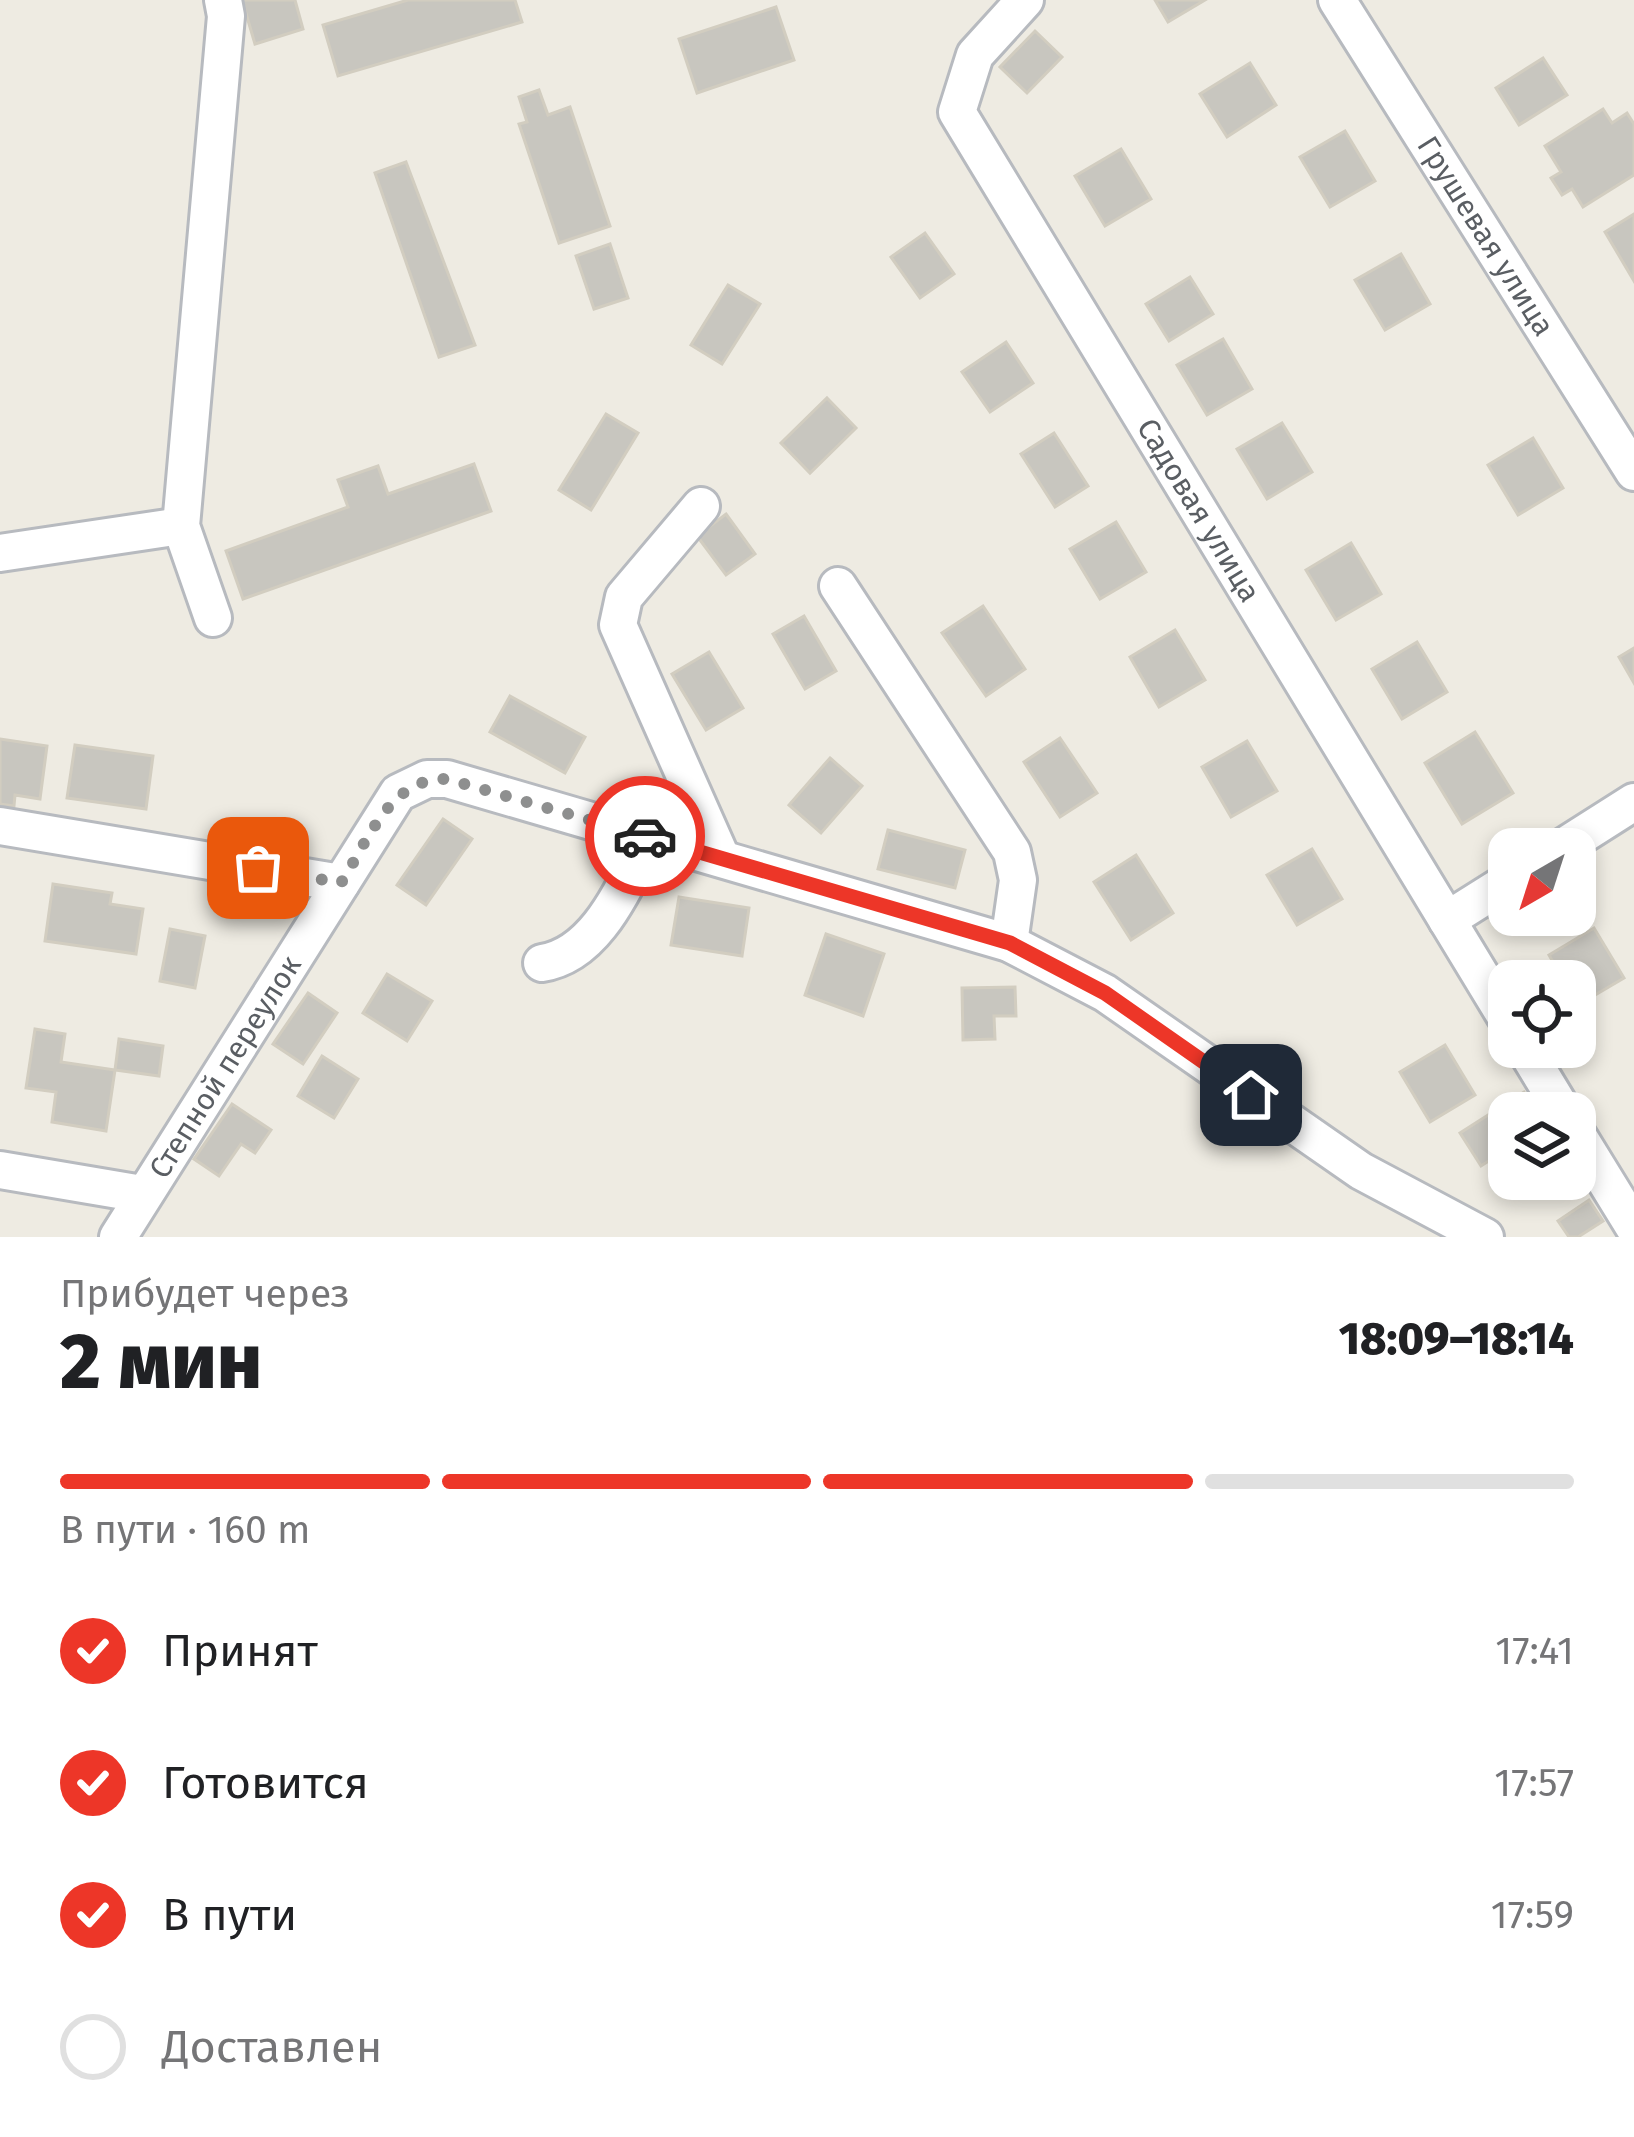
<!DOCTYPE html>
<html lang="ru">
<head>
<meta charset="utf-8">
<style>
  :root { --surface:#fff; --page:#f2f2f2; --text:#202124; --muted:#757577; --line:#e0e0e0; --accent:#ed3628 }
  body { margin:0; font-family:"Fira Sans",sans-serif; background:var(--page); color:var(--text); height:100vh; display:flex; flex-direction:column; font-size:45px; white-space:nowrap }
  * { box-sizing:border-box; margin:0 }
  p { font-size:39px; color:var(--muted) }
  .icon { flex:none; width:66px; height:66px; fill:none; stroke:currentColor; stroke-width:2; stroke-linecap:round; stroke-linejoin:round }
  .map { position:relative; height:1237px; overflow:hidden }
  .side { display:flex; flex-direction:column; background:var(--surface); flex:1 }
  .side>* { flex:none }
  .needle { width:78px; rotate:219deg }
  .controls { position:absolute; left:1488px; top:828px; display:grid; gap:24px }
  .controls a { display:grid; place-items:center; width:108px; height:108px; border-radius:24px; background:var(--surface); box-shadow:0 6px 18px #0003; font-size:60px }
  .pin { position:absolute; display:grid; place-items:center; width:102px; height:102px; color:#fff; margin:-51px; border-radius:24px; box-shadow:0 6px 18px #0006 }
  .courier { position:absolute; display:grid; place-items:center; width:120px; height:120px; margin:-60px; border:9px solid #ed3628; border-radius:50%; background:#fff; color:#222; box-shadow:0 3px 15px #0007 }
  .head em { font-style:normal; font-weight:800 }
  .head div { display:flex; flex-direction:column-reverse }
  .head { display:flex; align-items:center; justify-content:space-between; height:204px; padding:0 60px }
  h1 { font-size:78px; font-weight:800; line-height:90px }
  .bar { display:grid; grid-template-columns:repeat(4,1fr); gap:18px 12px; align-content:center; height:144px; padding:0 60px }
  .bar i { height:15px; border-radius:9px; background:var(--line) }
  .bar .selected { background:var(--accent) }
  .bar p { grid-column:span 4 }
  ol { padding:0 60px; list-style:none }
  li { display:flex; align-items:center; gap:36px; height:132px }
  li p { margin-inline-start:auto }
  li .icon { padding:12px; border-radius:50%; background:var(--accent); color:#fff; stroke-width:4 }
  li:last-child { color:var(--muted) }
  li i { width:66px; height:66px; border:6px solid var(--line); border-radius:50% }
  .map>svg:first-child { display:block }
</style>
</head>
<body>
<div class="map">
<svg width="1634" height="1237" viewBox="0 0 1634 1237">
  <rect width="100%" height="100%" fill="#eeebe2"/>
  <g fill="#c8c6bf" stroke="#d2cdc0" stroke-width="3">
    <polygon points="242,0 295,0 303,29 255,44"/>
    <polygon points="408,0 515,0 522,22 338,76 323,25"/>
    <polygon points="1155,0 1205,0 1168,22"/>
    <polygon points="776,7 794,60 697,93 679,39"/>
    <polygon points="1035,31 1062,57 1027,93 1000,67"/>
    <polygon points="1543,58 1567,95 1519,125 1496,88"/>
    <polygon points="1250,63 1276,105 1227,137 1200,94"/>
    <polygon points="539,90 548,115 570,107 610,226 559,243 519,124 527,122 519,97"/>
    <polygon points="1603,109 1612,123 1627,113 1634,124 1634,175 1583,207 1572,189 1562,195 1551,178 1561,172 1545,146"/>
    <polygon points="1345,131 1375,181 1330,207 1300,157"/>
    <polygon points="1121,149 1151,199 1105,226 1075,176"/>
    <polygon points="406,162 475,345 439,357 375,173"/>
    <polygon points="1634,214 1634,281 1605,232"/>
    <polygon points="925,233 954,274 920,298 891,257"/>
    <polygon points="610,244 628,298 594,309 576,256"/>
    <polygon points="1401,254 1430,304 1385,330 1355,280"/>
    <polygon points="1190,277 1213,314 1169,341 1146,304"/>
    <polygon points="728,285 760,304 722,364 691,345"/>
    <polygon points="1223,339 1252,389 1207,415 1177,365"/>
    <polygon points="1006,342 1033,383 990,412 962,372"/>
    <polygon points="827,398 856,428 810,473 781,443"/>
    <polygon points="606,414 638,433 591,510 559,490"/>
    <polygon points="1282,423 1312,472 1267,499 1237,449"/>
    <polygon points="1054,433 1088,486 1055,507 1021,454"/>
    <polygon points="1533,438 1563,488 1518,515 1488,465"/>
    <polygon points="474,464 491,511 243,599 226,551 348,507 338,480 378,466 388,494"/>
    <polygon points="726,514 755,554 726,575 697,536"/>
    <polygon points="1116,522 1146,572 1100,599 1070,549"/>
    <polygon points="1351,543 1381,594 1336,620 1306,570"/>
    <polygon points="983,606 1025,669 986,696 942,633"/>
    <polygon points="804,616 836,671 805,689 773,634"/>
    <polygon points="1175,630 1205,680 1159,707 1130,657"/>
    <polygon points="1417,642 1447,692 1402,719 1372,669"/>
    <polygon points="1634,648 1634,683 1619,657"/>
    <polygon points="709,652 743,708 706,730 672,674"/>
    <polygon points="510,696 585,737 565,773 490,732"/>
    <polygon points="1475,732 1513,793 1462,824 1425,763"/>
    <polygon points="1060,738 1097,793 1060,817 1024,762"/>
    <polygon points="0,739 47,746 40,799 15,795 14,806 0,804"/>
    <polygon points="1247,741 1277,791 1231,817 1202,767"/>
    <polygon points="75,745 153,756 146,809 67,798"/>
    <polygon points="830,758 862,786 821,833 789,805"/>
    <polygon points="443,819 472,839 426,905 397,885"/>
    <polygon points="888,830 965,850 955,888 878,869"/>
    <polygon points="1312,849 1342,899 1297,925 1267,875"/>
    <polygon points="1136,855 1173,913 1131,940 1094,882"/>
    <polygon points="53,884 112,893 110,904 143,909 136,954 45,941"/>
    <polygon points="679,897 749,908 742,956 671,945"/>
    <polygon points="1594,928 1624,978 1578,1005 1575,981 1564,981 1549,955"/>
    <polygon points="170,929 205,936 195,988 160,981"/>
    <polygon points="826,934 884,954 863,1016 805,995"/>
    <polygon points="387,974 432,1001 407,1041 363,1013"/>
    <polygon points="1015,987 1016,1016 994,1016 995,1039 963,1040 962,988"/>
    <polygon points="308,993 337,1013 303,1064 273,1044"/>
    <polygon points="35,1029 65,1034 61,1062 115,1070 106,1131 52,1122 56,1092 26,1088"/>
    <polygon points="119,1039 163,1046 159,1076 115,1070"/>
    <polygon points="1445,1045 1475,1095 1430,1122 1400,1072"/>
    <polygon points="322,1056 358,1079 334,1118 298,1096"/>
    <polygon points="1524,1092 1538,1113 1509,1113 1509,1148 1481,1166 1460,1133"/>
    <polygon points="232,1104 271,1130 255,1153 241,1144 219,1176 194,1159"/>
    <polygon points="1589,1200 1603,1221 1578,1237 1569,1237 1558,1221"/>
  </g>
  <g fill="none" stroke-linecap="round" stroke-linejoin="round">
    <g stroke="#b7babf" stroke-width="42">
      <g id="minor">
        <path id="s1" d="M1025,0L975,55L957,112L1509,1022"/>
        <path id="s2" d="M1337,0L1634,472"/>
        <polyline points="701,506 624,597 618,625 721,857"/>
        <polyline points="0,553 181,526"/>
        <polyline points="838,586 1012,852 1018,880 1009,943"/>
        <polyline points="213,618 181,526 226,16 223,0"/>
        <polyline points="0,826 341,883"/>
        <polyline points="1560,849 1634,802"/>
        <polyline points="1447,920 1509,881"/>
        <path d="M542,963C599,954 625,883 650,837"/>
        <polyline points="1524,1047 1564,1113"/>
        <polyline points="1575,1131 1634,1227"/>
        <polyline points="0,1170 142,1194"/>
        <path id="s3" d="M118,1237L398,793L427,779H447L1009,943L1105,993L1361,1171L1485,1237"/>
      </g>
    </g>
    <use href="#minor" stroke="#fff" stroke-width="36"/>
  </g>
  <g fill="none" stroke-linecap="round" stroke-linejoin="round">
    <path stroke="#8e8f8f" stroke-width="12" stroke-dasharray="0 21.6" d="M258,868L341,883C368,841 390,777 447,779L645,836"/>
    <polyline stroke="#ed3628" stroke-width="15" points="645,836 1010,943 1105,993 1251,1095"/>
  </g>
  <g text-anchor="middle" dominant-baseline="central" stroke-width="9" stroke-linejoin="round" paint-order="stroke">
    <g font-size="30" fill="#5a5e63" stroke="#fff">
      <text stroke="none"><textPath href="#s2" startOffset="279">Грушевая улица</textPath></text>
      <text stroke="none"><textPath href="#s1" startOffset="600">Садовая улица</textPath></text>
      <text stroke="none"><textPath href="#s3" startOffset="201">Степной переулок</textPath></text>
    </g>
  </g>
</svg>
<div class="controls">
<a><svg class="needle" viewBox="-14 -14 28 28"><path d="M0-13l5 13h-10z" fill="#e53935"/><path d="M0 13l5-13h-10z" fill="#757577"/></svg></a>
<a><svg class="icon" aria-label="locate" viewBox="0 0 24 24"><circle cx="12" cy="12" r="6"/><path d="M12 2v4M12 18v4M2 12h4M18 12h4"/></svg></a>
<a><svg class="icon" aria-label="layers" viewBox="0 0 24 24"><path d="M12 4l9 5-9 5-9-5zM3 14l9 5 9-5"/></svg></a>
</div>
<div class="pin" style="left:258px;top:868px;background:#ea580c"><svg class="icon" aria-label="bag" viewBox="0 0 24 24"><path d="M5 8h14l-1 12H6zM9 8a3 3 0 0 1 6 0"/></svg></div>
<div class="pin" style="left:1251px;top:1095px;background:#1f2937"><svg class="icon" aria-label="home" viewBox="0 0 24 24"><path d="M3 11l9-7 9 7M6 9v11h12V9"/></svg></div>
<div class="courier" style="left:645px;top:836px"><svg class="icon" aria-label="car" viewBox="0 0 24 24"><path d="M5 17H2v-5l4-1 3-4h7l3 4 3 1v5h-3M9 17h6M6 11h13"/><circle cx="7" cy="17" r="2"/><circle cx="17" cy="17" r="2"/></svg></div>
</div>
<section class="side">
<div class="head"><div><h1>2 мин</h1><p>Прибудет через</p></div><em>18:09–18:14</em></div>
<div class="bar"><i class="selected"></i><i class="selected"></i><i class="selected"></i><i></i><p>В пути · 160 m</p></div>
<ol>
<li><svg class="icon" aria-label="check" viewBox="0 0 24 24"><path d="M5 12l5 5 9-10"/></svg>Принят<p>17:41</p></li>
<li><svg class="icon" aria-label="check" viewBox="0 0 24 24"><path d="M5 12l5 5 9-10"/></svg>Готовится<p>17:57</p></li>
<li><svg class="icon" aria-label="check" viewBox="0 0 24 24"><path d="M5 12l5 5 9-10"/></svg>В пути<p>17:59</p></li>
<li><i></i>Доставлен</li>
</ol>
</section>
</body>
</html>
